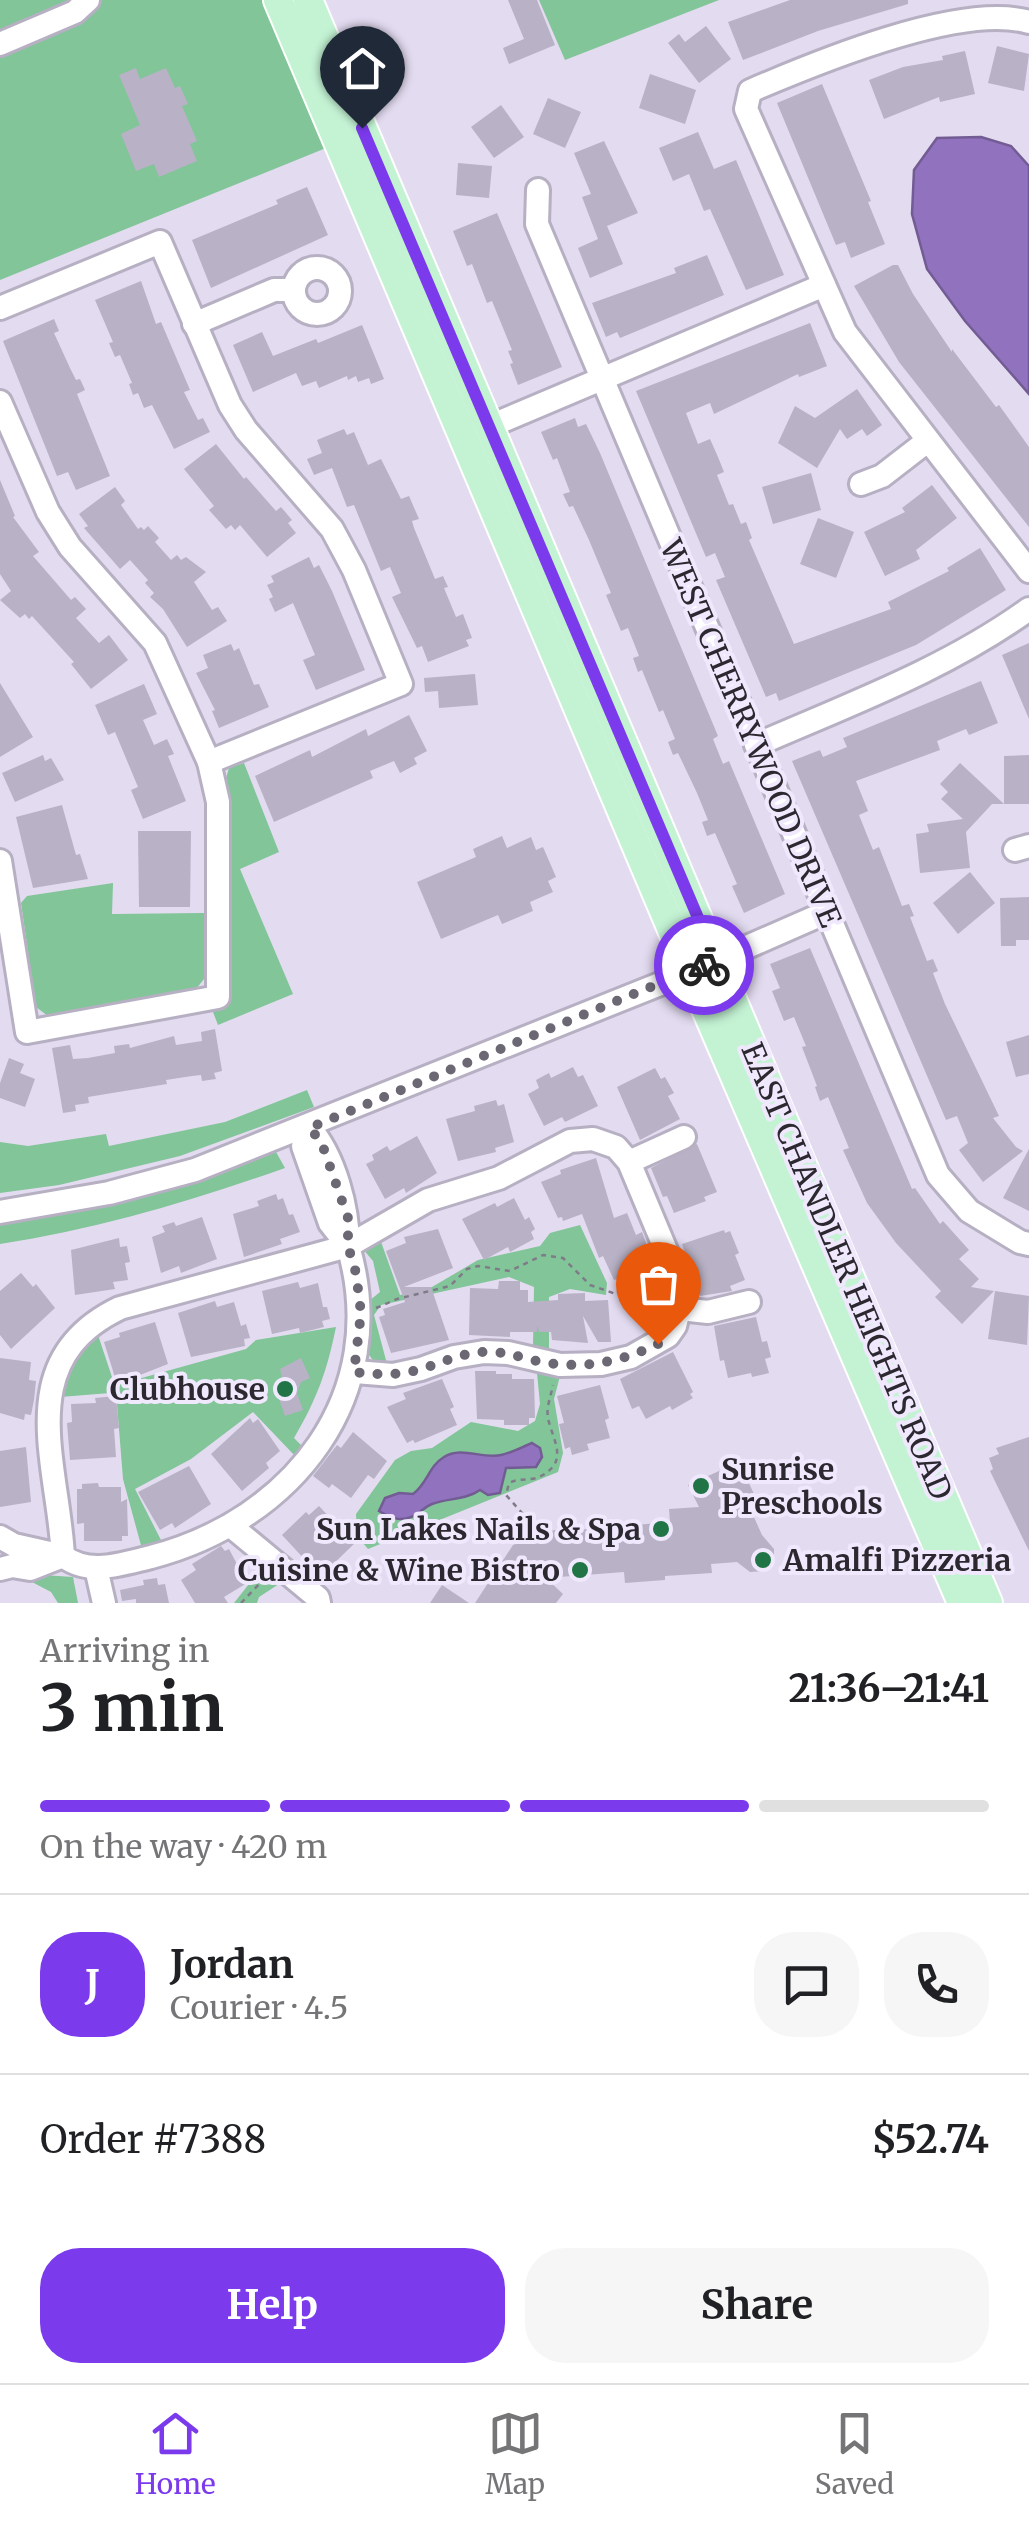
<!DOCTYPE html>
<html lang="en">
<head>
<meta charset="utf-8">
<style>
  :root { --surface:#fff; --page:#f6f6f6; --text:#202124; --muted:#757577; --line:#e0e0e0; --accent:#7c3aed }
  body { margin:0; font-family:Merriweather,serif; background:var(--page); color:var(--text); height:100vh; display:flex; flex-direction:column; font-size:38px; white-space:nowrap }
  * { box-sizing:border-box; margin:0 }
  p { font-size:32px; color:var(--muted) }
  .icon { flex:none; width:55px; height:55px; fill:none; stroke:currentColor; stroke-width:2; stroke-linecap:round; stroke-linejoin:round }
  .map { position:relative; height:1603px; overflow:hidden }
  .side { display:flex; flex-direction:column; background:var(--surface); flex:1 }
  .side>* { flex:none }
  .pin { position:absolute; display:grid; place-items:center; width:85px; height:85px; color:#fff; margin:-102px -42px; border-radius:50% 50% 50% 0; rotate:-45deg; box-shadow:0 0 10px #0007 }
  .pin .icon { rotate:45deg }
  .courier { position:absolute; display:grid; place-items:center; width:100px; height:100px; margin:-50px; border:8px solid #7c3aed; border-radius:50%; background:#fff; color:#222; box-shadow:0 2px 12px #0007 }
  .summary em { font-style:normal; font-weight:700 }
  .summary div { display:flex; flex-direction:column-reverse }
  .summary { display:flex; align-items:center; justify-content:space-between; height:170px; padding:0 40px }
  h1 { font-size:65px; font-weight:700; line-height:75px }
  .bar { display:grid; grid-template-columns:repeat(4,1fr); gap:15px 10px; align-content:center; height:120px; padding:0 40px }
  .bar i { height:12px; border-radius:8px; background:var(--line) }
  .bar .active { background:var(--accent) }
  .bar p { grid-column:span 4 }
  .line { display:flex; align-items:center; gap:25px; padding:0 40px; border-top:2px solid var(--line) }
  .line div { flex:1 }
  .round { display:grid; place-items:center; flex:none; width:105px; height:105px; border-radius:40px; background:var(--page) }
  .action { display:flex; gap:20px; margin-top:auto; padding:20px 40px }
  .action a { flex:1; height:115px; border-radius:40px; background:var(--accent); color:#fff; font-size:40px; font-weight:700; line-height:115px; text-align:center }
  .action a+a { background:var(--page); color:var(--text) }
  .menu { display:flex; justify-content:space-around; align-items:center; height:140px; border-top:2px solid var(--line); background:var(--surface); font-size:28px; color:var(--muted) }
  .menu a { display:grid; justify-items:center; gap:5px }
  .menu .active { color:var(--accent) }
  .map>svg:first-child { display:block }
</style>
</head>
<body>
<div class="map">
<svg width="1029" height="1603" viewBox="0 0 1029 1603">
  <rect width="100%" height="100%" fill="#e3dbf0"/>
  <g fill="#81c598">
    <polygon points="0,0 263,0 326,148 0,280"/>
    <polygon points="539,0 719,0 565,60"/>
    <path d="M244,763L279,852L240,869L293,994L218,1025L213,1012C231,997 233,985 228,962L224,785L229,768Z"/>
    <polygon points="113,883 112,914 204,913 204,979 196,989 48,1016 36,1007 21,903 27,896"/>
    <polygon points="307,1090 314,1107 180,1156 59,1185 0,1193 0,1142 28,1146 106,1134 109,1146 225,1122"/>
    <path d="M276,1152L285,1168C191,1201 98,1229 0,1244V1224C95,1208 186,1185 276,1152Z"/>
    <polygon points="580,1225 607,1283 606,1295 570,1289 549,1297 549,1353 533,1347 534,1287 509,1277 381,1305 374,1315 387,1364 375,1363 367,1352 369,1301 380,1292 373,1261 363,1249 380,1239 400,1295 432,1287 478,1260 540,1246 550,1233"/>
    <path d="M336,1327C327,1371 317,1399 294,1438L304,1448L296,1457L253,1412L191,1459L135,1489L163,1544L142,1549L123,1479L117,1404L110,1393L60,1397L68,1365L96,1329L113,1380L120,1384L246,1349L256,1340Z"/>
    <polygon points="537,1373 560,1376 554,1399 563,1453 558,1472 368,1549 357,1536 356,1514 395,1460 411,1451 432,1448 471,1422 518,1431 535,1421 540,1404"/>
    <polygon points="263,1566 282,1582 259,1597 257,1603 234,1603"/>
    <polygon points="43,1575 73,1577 78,1603 58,1603 51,1592 32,1582"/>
  </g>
  <g fill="#9172be" stroke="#725c93" stroke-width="2.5">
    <polygon points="981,137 1011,146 1029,166 1029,394 965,321 927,269 912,214 914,170 937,138"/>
    <path d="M532,1443L540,1448L542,1457L536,1467L506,1468L500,1493L488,1495L480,1490C466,1500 448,1498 432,1504C424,1507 418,1515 411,1517C399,1522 389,1517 379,1511L385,1498L399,1493L413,1494C427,1484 429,1466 444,1457C461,1446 482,1459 501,1455C511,1453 522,1447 532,1443Z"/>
  </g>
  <g fill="#b9b2c6">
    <polygon points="508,0 537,0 555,45 509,64 503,48 524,39"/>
    <polygon points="790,0 908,0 908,4 818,31 743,60 728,22"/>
    <polygon points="706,26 731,59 699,83 668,43 679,34 685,42"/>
    <polygon points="997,46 1029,54 1024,91 988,83"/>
    <polygon points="965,51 975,94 940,102 939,97 884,119 869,80 903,67 943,60 942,56"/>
    <polygon points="136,68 140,79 166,68 175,88 180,86 188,104 182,106 197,141 190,144 197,161 159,177 154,164 136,171 121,134 140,125 119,75"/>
    <polygon points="650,74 696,90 685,124 639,108"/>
    <polygon points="822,84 871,201 868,202 885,244 851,258 845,242 836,245 777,103"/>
    <polygon points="548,98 581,112 565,148 533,134"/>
    <polygon points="501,105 524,137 494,158 471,127"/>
    <polygon points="698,132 714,169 736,160 784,275 746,290 710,209 704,211 689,174 673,181 659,148"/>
    <polygon points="604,141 638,213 607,226 623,264 590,278 578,248 598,239 582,197 591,194 574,153"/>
    <polygon points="458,163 492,166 489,198 456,195"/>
    <polygon points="307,187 328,235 211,288 192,240 278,204 276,200"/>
    <polygon points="497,213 562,367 518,385 510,364 513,363 508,351 512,350 492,301 487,303 472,264 467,266 453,231"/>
    <polygon points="707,255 724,295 620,338 617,332 606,337 592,303 676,273 674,268"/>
    <polygon points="893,265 898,265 913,294 952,352 952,349 996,407 999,405 1029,447 1029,527 899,362 854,286"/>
    <polygon points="141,281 156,324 161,322 190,390 184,392 198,420 203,418 210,432 174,449 152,405 144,408 138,393 133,395 129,384 132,383 120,355 115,357 109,343 113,342 95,300"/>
    <polygon points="54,319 59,331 54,333 70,368 76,380 80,379 85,390 77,394 110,476 76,490 68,472 57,476 3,341"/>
    <polygon points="810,323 827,366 799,377 798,374 714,414 710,403 686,413 698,444 710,439 718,457 724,472 717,475 729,505 733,504 741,524 746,522 752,538 749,540 794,644 891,609 888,602 949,571 947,568 980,548 1006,590 916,645 779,701 776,693 766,697 716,580 725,577 715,553 706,557 636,391"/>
    <polygon points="362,325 384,379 371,384 369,378 358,382 356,376 348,380 347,376 319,388 316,381 302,386 296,373 253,392 233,345 262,332 273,356 316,339 318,343"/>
    <polygon points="857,389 882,425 867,436 862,429 847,439 840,429 817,468 778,443 795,406 815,418"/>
    <polygon points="575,418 578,427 586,424 600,453 718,736 713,739 723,764 729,761 785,894 744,913 732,886 737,884 715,833 707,836 702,822 708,820 697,793 678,753 673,755 668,742 675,739 663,710 659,712 642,670 638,672 633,658 639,656 628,628 621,631 606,595 611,593 589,540 573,506 569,507 563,494 570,492 557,458 553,460 541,432"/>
    <polygon points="344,429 347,435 354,432 368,465 381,459 401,499 409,496 419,519 412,521 414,528 435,579 443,576 448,587 444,588 456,617 463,614 472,638 466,640 469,646 428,662 422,646 417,648 392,597 401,593 390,567 381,571 354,505 347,507 332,468 314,475 307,459 322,453 317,440"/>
    <polygon points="216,444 244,479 246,477 276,511 281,507 292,520 288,523 296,533 267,557 240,525 235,530 231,525 226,529 209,510 214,506 184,469"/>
    <polygon points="811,473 821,510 773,524 762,487"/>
    <polygon points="0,480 15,516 13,517 39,552 33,556 71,600 75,597 86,609 76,618 99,643 109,635 128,660 91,689 71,664 74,662 32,616 29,619 25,614 20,618 0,600 11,591 0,574"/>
    <polygon points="932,485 957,518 916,550 920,559 885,576 864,532 905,512 902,508"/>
    <polygon points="115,487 125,501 121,505 138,529 141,527 144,530 148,526 159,538 155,542 171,560 177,555 181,560 186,557 206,572 194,582 212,610 218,607 227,621 187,647 163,609 150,597 154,593 145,583 148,580 130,560 120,569 84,528 88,526 79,514"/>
    <polygon points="818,518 854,532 836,578 800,564"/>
    <polygon points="309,557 314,568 319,565 332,591 365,670 316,690 303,660 315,655 293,603 275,612 269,599 273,597 267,585 274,582 271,576"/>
    <polygon points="1029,643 1029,719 1002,655"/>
    <polygon points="231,644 234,651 239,648 254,685 259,684 269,707 219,728 212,711 215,710 196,673 208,668 203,655"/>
    <polygon points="475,674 478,705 439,708 438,691 425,692 424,678"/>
    <polygon points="981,681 998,723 969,735 966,729 937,741 940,750 856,781 868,811 859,815 873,850 879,847 902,906 909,904 914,916 910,917 927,961 933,959 938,971 933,973 945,1004 999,1116 993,1118 1016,1147 1023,1151 983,1182 959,1150 968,1143 957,1116 946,1120 792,761 820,750 823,757 847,747 843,738"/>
    <polygon points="0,683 33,737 0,757"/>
    <polygon points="144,684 157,714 143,720 154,745 167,739 174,754 168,756 186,801 143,819 131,790 138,787 115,732 108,735 95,705"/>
    <polygon points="409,715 427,751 414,758 417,764 400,773 394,761 370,771 373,778 274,822 255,776 310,750 312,757 366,729 368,736"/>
    <polygon points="43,755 45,761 51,758 64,780 15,802 2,773"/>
    <polygon points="1029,755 1029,804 1004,804 1004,756"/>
    <polygon points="960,763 1004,804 992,804 966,832 970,868 920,873 916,834 929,832 927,824 963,819 941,799 948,792 940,784"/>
    <polygon points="62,805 76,855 80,854 88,879 33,888 16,817"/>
    <polygon points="138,831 191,831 190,907 139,907"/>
    <polygon points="502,836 507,848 531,837 536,850 543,847 556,877 548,881 553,892 530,902 533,911 502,924 498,915 441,939 417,882 476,857 473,849"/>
    <polygon points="970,872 995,903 958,934 933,903"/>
    <polygon points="1029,897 1029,940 1016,940 1016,946 1001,946 1000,898"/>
    <polygon points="810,948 912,1189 915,1188 940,1224 943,1221 969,1250 959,1259 979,1279 971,1287 994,1291 962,1324 935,1297 941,1291 896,1243 867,1203 843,1150 849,1148 828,1097 820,1101 815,1087 817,1086 802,1047 806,1046 794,1017 784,1021 772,991 780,988 770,964"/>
    <polygon points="215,1029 222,1071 214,1073 216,1079 202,1081 201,1075 192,1076 166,1080 167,1084 88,1097 89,1103 75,1105 76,1111 63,1113 52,1048 70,1045 73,1059 88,1058 115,1053 114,1046 129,1044 130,1048 174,1036 176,1045 202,1041 201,1032"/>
    <polygon points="1029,1035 1029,1074 1016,1077 1006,1042"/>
    <polygon points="9,1058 24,1064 20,1073 35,1079 25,1107 0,1098 0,1083"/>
    <polygon points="573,1067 578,1077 583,1075 598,1106 565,1122 562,1117 544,1126 528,1094 539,1088 536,1080 549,1073 551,1078"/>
    <polygon points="655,1068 661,1079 665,1077 674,1093 668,1096 680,1119 640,1140 617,1087"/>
    <polygon points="496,1100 498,1106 504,1104 514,1142 495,1148 496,1152 458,1161 446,1119 475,1111 474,1106"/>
    <polygon points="417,1136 437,1173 406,1193 404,1188 385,1199 366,1164 374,1160 372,1155 387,1146 390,1151"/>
    <polygon points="697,1144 717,1192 704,1197 706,1201 674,1213 667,1196 663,1197 651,1168"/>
    <polygon points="1029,1149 1029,1211 1003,1198"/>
    <polygon points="596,1158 614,1218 627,1213 636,1235 642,1232 655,1267 614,1280 603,1256 599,1258 582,1214 563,1221 562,1217 558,1218 541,1182 561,1174 560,1170"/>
    <polygon points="276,1194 278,1200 283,1198 289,1215 293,1214 300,1232 280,1239 282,1244 244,1257 233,1214 259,1206 257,1201"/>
    <polygon points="514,1198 525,1220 529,1217 535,1229 531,1232 534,1239 510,1252 508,1247 484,1260 462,1219 495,1203 497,1207"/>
    <polygon points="202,1217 217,1259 181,1273 179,1266 161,1273 152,1237 165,1232 162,1226 174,1222 176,1226"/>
    <polygon points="438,1229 453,1268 404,1287 431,1287 449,1340 391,1353 379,1317 385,1315 383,1309 405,1302 386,1251 406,1243 404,1237"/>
    <polygon points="724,1230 725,1233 730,1231 739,1253 735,1255 745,1280 730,1286 732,1291 700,1296 682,1244"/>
    <polygon points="119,1238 120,1247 127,1246 130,1262 125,1263 128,1280 113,1282 115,1289 75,1295 71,1250"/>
    <polygon points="21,1273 33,1287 36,1284 55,1308 11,1349 0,1335 0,1291"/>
    <polygon points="499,1281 520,1281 520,1290 528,1290 528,1302 558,1300 558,1294 585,1293 585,1301 608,1300 611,1342 598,1342 583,1316 588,1343 552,1340 551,1332 539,1332 537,1325 537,1332 510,1332 510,1337 469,1335 470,1288 498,1289"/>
    <polygon points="298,1282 300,1288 318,1283 323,1307 327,1307 330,1319 322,1321 324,1327 300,1333 299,1328 272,1334 262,1291"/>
    <polygon points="995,1291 1029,1296 1027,1345 988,1339"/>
    <polygon points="215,1301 217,1307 234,1302 241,1326 246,1324 250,1338 244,1339 245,1346 191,1357 178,1313"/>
    <polygon points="756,1317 762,1342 767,1341 771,1357 765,1359 769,1373 752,1377 751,1373 728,1378 724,1360 720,1361 714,1326"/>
    <polygon points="155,1322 168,1364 117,1384 104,1342 120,1337 119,1333"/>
    <polygon points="673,1352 693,1392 690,1394 693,1398 672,1410 670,1406 646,1419 639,1406 632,1409 620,1379"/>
    <polygon points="0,1358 31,1362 29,1380 36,1381 34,1400 31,1415 25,1414 24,1420 0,1413"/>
    <polygon points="301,1358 310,1378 301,1382 297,1393 303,1410 285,1416 279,1399 286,1397 280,1369"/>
    <polygon points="475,1371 496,1371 496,1374 512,1374 512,1379 534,1379 535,1418 529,1418 529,1425 504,1425 504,1420 477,1419"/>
    <polygon points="442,1379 454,1407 450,1409 457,1425 415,1443 413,1440 407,1443 387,1407 406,1399 403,1393"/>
    <polygon points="600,1385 609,1418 605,1420 610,1438 587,1444 589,1450 572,1455 570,1447 565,1449 559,1424 564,1423 557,1396"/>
    <polygon points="116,1396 119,1428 114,1429 116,1457 70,1460 67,1423 72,1422 71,1404 96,1403 95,1398"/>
    <polygon points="250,1418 253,1423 258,1419 280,1451 266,1463 269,1468 242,1491 211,1454"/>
    <polygon points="353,1432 387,1461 374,1479 368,1475 351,1498 332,1484 329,1488 313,1476 337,1445 341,1448"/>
    <polygon points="1029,1437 1029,1551 990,1471 993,1469 989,1458 999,1454 996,1448"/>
    <polygon points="26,1447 31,1502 0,1507 0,1451"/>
    <polygon points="739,1462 762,1511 753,1515 762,1535 774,1549 774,1557 764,1571 750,1572 737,1562 711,1564 712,1573 665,1576 665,1580 625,1583 624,1572 546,1578 563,1594 556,1603 475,1603 513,1545 574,1523 577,1530 670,1522 669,1509 699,1507 688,1485"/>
    <polygon points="189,1466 211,1504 175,1528 172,1523 160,1530 138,1492"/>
    <polygon points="98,1483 99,1487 121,1487 121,1502 127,1499 128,1536 122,1536 122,1541 84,1541 84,1523 77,1524 77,1489 82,1489 82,1484"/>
    <polygon points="319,1506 346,1535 349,1532 358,1540 324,1573 312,1560 308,1563 282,1535 306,1512 309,1515"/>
    <polygon points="221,1546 225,1551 229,1549 247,1583 224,1597 228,1603 195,1603 181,1580 196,1570 192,1564"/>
    <polygon points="157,1578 158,1585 165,1584 169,1603 136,1603 136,1599 122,1601 120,1590 144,1585 143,1580"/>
    <polygon points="442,1585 469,1603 430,1603"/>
  </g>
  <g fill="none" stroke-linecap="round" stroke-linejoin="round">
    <g stroke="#b7b0c3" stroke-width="28">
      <g id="minor">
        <path d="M1029,22C961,2 815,63 750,91L746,109L845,332L1029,571"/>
        <polyline points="0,44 75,12 88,0"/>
        <polyline points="538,190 537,224 938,1175 969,1211 1020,1242 1029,1244"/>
        <circle cx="317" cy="291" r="23"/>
        <polyline points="0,308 160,242 230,405 246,430 332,529 354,570 401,684 209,762"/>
        <polyline points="194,324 274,290 294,290"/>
        <polyline points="0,402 48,512 70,547 155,643 209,762 218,802 218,997 27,1032 0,861"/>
        <polyline points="476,432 824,285"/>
        <polyline points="861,484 882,476 926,442"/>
        <path d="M756,745C850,704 946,669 1029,609"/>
        <polyline points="1015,850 1029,846"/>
        <path d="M309,1127C335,1157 348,1208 348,1246L330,1223L303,1146Z"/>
        <polyline points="629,1162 684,1137"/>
        <polyline points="0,1212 109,1193 195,1170 690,972 827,912"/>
        <path d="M348,1246C392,1395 293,1520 151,1557C121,1564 89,1576 63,1556C58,1462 11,1360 120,1308L348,1246L428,1200L499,1178L570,1141L593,1139L616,1147L629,1162L675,1272L682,1299L675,1326L668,1336L631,1357L601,1364L560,1365L508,1353L484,1352L454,1357L421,1369L393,1375L355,1372"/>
        <polyline points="680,1309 708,1312 749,1302"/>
        <polyline points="231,1526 318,1598 319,1603"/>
        <polyline points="0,1537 14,1545 63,1556 30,1569 12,1566 0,1569"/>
        <polyline points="96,1568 104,1603"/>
      </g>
    </g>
    <g stroke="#fff" stroke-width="32">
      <g id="major">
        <polyline points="278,0 690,972 962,1603"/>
        <polyline points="308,0 988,1603"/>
      </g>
    </g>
    <g stroke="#807b89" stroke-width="2.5" stroke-dasharray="5 5" stroke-linecap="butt">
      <polyline points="376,1308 397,1299 450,1286 467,1269 478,1266 510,1271 543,1255 563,1258 590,1285 616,1294"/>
      <path d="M523,1514L506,1495L509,1483C520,1477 530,1482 541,1476C570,1461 552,1439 548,1418C546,1407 551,1396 553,1385"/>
      <polyline points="241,1603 264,1579"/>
    </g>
    <use href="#minor" stroke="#fff" stroke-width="22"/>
    <use href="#major" stroke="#c4f3d4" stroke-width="28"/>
  </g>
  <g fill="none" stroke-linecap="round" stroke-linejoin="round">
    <path stroke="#6b6773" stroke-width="10" stroke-dasharray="0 18" d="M658,1344C619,1363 580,1370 537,1361C519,1357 503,1351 484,1352C462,1353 444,1362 424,1368C401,1376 378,1375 354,1372L361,1313L356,1273L348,1246V1218L321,1141L309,1128L704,965"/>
    <polyline stroke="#7c3aed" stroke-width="12" points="362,128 716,960 704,965"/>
  </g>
  <g fill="#207446" stroke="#f0e8fd" stroke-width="4">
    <circle cx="285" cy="1389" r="10"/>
    <circle cx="701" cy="1486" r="10"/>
    <circle cx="661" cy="1529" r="10"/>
    <circle cx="763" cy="1560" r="10"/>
    <circle cx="580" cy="1570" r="10"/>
  </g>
  <g text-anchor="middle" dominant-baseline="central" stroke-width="8" stroke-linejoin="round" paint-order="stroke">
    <g font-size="30" fill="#2b2830" stroke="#f0e8fd">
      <text transform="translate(751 733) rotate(67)">WEST CHERRYWOOD DRIVE</text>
      <text transform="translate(847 1271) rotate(67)">EAST CHANDLER HEIGHTS ROAD</text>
    </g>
    <g font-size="30" font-weight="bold" fill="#2b2830" stroke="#f0e8fd" text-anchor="end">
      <text x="265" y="1389">Clubhouse</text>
      <text x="721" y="1469" text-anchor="start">Sunrise<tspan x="721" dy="34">Preschools</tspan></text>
      <text x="641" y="1529">Sun Lakes Nails &amp; Spa</text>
      <text x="783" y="1560" text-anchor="start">Amalfi Pizzeria</text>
      <text x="560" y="1570">Cuisine &amp; Wine Bistro</text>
    </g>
  </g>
</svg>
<div class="pin" style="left:658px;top:1344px;background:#ea580c"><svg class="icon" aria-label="bag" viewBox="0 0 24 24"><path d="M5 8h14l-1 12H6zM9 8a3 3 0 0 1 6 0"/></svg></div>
<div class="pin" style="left:362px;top:128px;background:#1f2937"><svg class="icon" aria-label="home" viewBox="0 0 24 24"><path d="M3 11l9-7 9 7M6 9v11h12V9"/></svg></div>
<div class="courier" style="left:704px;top:965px"><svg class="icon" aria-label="bike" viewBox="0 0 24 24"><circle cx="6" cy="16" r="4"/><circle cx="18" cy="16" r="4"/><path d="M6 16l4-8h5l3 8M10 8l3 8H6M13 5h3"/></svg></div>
</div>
<section class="side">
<div class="summary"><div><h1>3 min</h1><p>Arriving in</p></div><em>21:36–21:41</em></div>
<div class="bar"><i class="active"></i><i class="active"></i><i class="active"></i><i></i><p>On the way · 420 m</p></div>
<div class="line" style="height:180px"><b class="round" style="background:var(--accent);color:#fff">J</b><div><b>Jordan</b><p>Courier · 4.5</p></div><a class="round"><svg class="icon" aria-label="chat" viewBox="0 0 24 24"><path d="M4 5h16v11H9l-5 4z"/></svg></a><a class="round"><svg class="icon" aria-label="phone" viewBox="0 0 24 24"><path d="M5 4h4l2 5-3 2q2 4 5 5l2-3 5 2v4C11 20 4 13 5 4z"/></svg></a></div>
<div class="line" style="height:130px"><div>Order #7388</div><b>$52.74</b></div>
<div class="action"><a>Help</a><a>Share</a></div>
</section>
<nav class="menu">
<a class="active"><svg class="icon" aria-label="home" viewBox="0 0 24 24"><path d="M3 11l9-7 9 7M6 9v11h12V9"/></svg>Home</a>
<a><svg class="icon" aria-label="map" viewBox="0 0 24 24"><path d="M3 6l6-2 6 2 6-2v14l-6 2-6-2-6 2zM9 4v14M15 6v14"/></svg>Map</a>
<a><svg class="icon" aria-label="saved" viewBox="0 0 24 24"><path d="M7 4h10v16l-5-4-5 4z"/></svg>Saved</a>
</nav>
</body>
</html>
